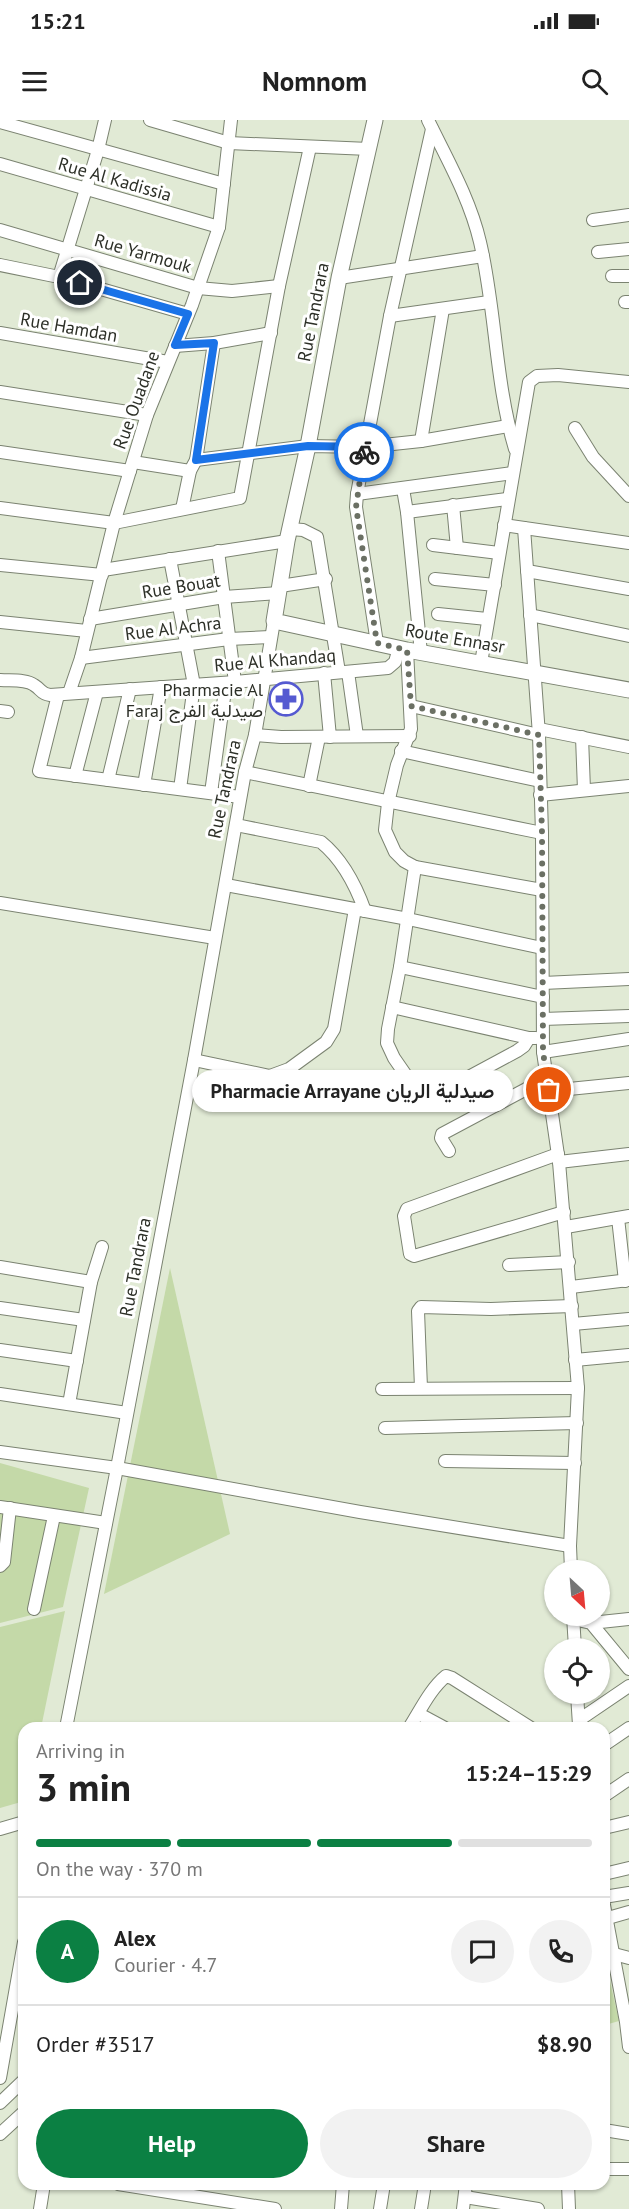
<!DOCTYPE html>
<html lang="en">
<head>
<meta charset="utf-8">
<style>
  :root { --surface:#fff; --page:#f2f2f2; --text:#222; --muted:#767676; --line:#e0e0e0; --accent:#0b8043 }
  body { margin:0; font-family:"PT Sans",Vazirmatn,sans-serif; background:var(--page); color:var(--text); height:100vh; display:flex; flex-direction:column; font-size:22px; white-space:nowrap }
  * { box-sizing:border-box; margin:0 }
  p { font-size:20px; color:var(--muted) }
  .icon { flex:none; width:33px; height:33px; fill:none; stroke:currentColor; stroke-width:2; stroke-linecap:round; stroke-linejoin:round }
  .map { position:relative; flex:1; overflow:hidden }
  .details { position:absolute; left:18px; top:1602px; width:592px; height:468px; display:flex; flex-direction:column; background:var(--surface); border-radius:18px; box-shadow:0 2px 4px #0004 }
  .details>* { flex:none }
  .needle { width:39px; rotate:154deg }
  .controls { position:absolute; left:544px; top:1440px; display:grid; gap:12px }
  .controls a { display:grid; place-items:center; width:66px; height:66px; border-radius:50%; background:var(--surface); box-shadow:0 2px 4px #0004; font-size:30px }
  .pin { position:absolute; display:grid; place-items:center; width:51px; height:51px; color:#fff; margin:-26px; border:3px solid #fff; border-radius:50%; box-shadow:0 2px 6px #0007 }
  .courier { position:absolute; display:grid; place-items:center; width:60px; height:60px; margin:-30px; border:4px solid #1a73e8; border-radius:50%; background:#fff; color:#222; box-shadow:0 2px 8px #0007 }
  .bubble { position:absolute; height:42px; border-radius:21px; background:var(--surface); box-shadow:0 2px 4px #0004; font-size:20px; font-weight:600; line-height:42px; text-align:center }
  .overview em { font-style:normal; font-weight:600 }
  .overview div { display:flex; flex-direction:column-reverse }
  .overview { display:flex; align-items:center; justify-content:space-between; height:102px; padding:0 18px }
  h1 { font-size:39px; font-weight:600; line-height:45px }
  .bar { display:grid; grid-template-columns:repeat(4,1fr); gap:9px 6px; align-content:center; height:72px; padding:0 18px }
  .bar i { height:8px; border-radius:4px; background:var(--line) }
  .bar .selected { background:var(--accent) }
  .bar p { grid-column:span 4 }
  .line { display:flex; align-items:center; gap:15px; padding:0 18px; border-top:2px solid var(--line) }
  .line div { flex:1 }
  .round { display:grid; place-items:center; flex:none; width:63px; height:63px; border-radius:32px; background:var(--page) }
  .primary-button { display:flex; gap:12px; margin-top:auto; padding:12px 18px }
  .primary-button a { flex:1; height:69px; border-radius:36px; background:var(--accent); color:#fff; font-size:24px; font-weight:600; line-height:69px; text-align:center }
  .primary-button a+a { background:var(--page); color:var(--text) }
  .status { display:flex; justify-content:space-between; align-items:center; height:42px; padding:0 30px; background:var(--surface); direction:ltr }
  .status svg { height:16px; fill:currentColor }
  header { display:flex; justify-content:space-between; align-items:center; height:78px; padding:0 18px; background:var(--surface); font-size:27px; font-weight:600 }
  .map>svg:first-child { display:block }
</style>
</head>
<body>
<div class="status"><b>15:21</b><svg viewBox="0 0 49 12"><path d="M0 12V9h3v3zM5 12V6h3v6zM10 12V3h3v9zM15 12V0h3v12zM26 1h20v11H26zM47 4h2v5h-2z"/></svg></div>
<header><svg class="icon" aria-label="menu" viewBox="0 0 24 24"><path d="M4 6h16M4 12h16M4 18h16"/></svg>Nomnom<svg class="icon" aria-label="search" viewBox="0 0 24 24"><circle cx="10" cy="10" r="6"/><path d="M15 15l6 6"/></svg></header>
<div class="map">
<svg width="629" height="2089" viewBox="0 0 629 2089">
  <rect width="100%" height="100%" fill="#e1ead5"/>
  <g fill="#c4d9a8">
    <polygon points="170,1148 230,1414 104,1474"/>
    <polygon points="0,1343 89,1368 63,1487 0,1503"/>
    <polygon points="65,1491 41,1608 24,1608 24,1674 21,1682 0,1688 0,1507"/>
    <polygon points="605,1839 619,1901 605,1905 604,1905"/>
  </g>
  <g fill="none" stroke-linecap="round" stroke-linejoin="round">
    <g stroke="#7b8371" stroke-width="14">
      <g id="minor">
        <polyline points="150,0 229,23 369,29"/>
        <path d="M428,0C447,39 470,79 480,122C496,190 495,262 515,329"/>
        <polyline points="0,2 224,64"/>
        <polyline points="0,44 219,107"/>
        <polyline points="593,100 629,95"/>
        <polyline points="0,110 198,168 232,171 279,166"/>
        <polyline points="598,132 629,129"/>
        <polyline points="0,145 59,157 188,194"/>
        <polyline points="612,156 629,156"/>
        <polyline points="59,157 98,30 105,0"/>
        <polyline points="339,158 483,136"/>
        <polyline points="625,182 629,182"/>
        <polyline points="390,196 489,182"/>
        <polyline points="0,213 168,242"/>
        <polyline points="175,226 214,223 271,213"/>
        <polyline points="0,272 147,295"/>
        <polyline points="575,308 593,337 629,376"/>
        <polyline points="421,321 443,189"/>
        <polyline points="0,332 130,351"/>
        <polyline points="196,340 308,326 365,327 421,321 508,306"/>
        <polyline points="133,342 190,351"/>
        <polyline points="403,369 407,392 421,533"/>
        <polyline points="357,374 513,353"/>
        <polyline points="453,385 457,428"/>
        <polyline points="0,388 114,403 240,378 279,166 310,27"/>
        <polyline points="182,389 190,351 196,340 214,223"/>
        <polyline points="407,392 507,379"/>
        <polyline points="504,405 629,423"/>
        <polyline points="524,408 539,615 542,713 543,932 559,1042 578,1268 570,1426 571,1450"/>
        <polyline points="290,409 303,410 317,417 339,552"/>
        <polyline points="433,425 499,433"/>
        <polyline points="218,431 235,562"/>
        <polyline points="170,439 194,565 180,669"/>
        <polyline points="0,445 102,455"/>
        <polyline points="103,450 287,421"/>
        <polyline points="527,451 629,469"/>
        <polyline points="435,459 495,465"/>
        <polyline points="280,466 326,459"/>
        <polyline points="438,494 487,499"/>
        <polyline points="530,495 629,516"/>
        <polyline points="90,499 224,477 279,473"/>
        <polyline points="0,502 87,511"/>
        <polyline points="377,523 356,387 357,374 390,196 432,9"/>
        <polyline points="407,530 411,609 397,645 388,683 385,710 395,732 404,741 415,747 400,847 388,909 387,923 394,938 421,977 426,980 517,931 524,926 529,918"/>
        <polyline points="81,538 229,519 270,517"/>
        <polyline points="481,543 529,262 537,256 558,255 629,262"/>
        <polyline points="348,552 357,616"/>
        <polyline points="324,553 330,617"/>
        <path d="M0,560C10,561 26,559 34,565C42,570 41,574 50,575L235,562L388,548L395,542L399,528"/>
        <polyline points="69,573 81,538 114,403 147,295 192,185 219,107 231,0"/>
        <polyline points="58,575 39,651 240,677"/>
        <polyline points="411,586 539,615"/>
        <polyline points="0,591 8,592"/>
        <polyline points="539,609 629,627"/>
        <polyline points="255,615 281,617 410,616"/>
        <polyline points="582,617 584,670"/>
        <polyline points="401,631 540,661"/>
        <polyline points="245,652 542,713"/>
        <polyline points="75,656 97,572"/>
        <polyline points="108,660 130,569"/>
        <polyline points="144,665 161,567"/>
        <polyline points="309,666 319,617"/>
        <polyline points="211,673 226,563"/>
        <polyline points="540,675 629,666"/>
        <path d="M236,705L321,722C342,739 356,766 365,791"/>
        <polyline points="415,747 542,770"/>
        <polyline points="226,765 408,799 542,828"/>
        <polyline points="0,783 215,818"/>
        <polyline points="400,847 543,877"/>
        <polyline points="543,863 629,859"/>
        <polyline points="392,887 529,918 536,918"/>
        <polyline points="543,899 629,896"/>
        <polyline points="543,932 629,919"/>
        <polyline points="194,940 270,956 289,949 326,922 334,909 355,789"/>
        <polyline points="549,971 629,963"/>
        <polyline points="449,1031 441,1018 442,1014 547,958"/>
        <polyline points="558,1034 407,1089 404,1096 410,1134 414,1136 564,1092"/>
        <polyline points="559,1042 629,1034"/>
        <polyline points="618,1098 625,1161"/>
        <polyline points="566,1107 629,1096"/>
        <polyline points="509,1145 569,1142"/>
        <polyline points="0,1147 91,1162"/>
        <polyline points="571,1167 629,1160"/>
        <polyline points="0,1188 84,1200"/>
        <polyline points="573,1204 629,1199"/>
        <polyline points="0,1230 77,1241"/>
        <polyline points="575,1240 629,1235"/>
        <polyline points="421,1268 418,1191 421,1187 491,1189 572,1186"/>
        <polyline points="382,1269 578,1268"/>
        <polyline points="0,1274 127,1293"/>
        <polyline points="69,1284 91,1162 102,1127"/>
        <polyline points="385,1308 577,1303"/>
        <polyline points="0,1332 117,1348 360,1392 570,1426"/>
        <polyline points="445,1341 575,1343"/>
        <polyline points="0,1387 106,1403"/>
        <polyline points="0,1446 4,1442 10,1388"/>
        <polyline points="34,1489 54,1396"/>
        <polyline points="573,1496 575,1528"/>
        <polyline points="573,1499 591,1503 629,1549"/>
        <polyline points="591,1503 629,1499"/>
        <polyline points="577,1574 579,1605"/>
        <polyline points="419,1594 445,1608"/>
        <polyline points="579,1600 629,1566"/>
        <polyline points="66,1608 117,1348 194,940 245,652 255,615 274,501"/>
        <path d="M409,1608C420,1591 430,1569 446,1556L452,1558L531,1608"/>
        <polyline points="604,1625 629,1608"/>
        <polyline points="604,1676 629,1659"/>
        <polyline points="604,1708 629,1702"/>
        <polyline points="0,1709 24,1702"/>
        <polyline points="604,1754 629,1748"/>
        <polyline points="604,1777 629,1773"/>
        <polyline points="604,1785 626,1902 629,1927"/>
        <polyline points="608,1798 629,1792"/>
        <polyline points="614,1834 629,1838"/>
        <polyline points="0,1958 24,1822"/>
        <polyline points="0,1983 24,1960"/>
        <polyline points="604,2010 629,2014"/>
        <polyline points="0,2014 24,1992"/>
        <polyline points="604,2049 629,2049"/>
        <polyline points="118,2064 275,2089"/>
        <polyline points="568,2064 569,2089"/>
        <polyline points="465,2077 538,2089"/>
        <polyline points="40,2089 44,2064"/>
        <polyline points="341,2089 343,2064"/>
        <polyline points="380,2089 384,2064"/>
        <polyline points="421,2089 425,2064"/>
        <polyline points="463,2089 466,2064"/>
      </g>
    </g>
    <g stroke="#7b8371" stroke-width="17">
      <polyline id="major" points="375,0 339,158 308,326 287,421 274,501 407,530 629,570"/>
    </g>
    <use href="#minor" stroke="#fff" stroke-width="12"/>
    <use href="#major" stroke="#fff" stroke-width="15"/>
  </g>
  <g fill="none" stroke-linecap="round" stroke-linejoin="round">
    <polyline stroke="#6b7064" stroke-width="6" stroke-dasharray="0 10.8" points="364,332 356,387 377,523 407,530 411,586 539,615 542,713 543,932 549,970"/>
    <polyline stroke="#1a73e8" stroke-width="8" points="80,163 188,194 175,225 214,223 196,340 308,326 365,327 364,332"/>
  </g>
  <defs>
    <g id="pharmacy-ring" transform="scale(1.725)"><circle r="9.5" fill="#fff" stroke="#555ad1" stroke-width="1.5"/><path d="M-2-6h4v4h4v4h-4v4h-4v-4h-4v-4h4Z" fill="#555ad1"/></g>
  </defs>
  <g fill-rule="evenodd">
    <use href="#pharmacy-ring" x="286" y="579"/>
  </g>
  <g text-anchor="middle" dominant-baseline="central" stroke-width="6" stroke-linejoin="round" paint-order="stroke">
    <g font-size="18" fill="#2c2f27" stroke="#fff">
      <text transform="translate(115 59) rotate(16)">Rue Al Kadissia</text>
      <text transform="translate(143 133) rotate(16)">Rue Yarmouk</text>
      <text transform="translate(313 192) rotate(-79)">Rue Tandrara</text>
      <text transform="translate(69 207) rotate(10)">Rue Hamdan</text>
      <text transform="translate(136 280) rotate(-70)">Rue Ouadane</text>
      <text transform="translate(181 466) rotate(-9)">Rue Bouat</text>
      <text transform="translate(173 508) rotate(-7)">Rue Al Achra</text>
      <text transform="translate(455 518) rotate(10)">Route Ennasr</text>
      <text transform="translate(275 540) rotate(-5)">Rue Al Khandaq</text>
      <text transform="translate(224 669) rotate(-78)">Rue Tandrara</text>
      <text transform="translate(135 1147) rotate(-79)">Rue Tandrara</text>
    </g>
    <g font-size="18" fill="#2c2f27" stroke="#fff" text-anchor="end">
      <text x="263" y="569">Pharmacie Al<tspan x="263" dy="21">Faraj صيدلية الفرج</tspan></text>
    </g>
  </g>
</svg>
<div class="controls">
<a><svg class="needle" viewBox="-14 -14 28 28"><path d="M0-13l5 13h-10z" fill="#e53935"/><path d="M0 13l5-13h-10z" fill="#767676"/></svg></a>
<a><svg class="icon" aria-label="locate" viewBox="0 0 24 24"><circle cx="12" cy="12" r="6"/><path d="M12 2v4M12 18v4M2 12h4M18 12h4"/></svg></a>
</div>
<div class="pin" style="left:549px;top:970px;background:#ea580c"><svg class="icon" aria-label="bag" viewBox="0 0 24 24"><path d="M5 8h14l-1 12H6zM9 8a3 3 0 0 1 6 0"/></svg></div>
<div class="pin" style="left:80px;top:163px;background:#1f2937"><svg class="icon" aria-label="home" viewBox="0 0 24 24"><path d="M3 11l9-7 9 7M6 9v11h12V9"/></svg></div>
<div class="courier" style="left:364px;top:332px"><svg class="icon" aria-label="bike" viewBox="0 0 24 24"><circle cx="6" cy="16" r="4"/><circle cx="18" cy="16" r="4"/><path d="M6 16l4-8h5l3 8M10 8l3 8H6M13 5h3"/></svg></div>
<div class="bubble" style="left:192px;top:950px;width:321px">Pharmacie Arrayane صيدلية الريان</div>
<section class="details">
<div class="overview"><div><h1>3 min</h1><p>Arriving in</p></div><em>15:24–15:29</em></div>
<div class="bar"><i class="selected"></i><i class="selected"></i><i class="selected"></i><i></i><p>On the way · 370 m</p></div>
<div class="line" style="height:108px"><b class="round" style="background:var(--accent);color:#fff">A</b><div><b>Alex</b><p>Courier · 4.7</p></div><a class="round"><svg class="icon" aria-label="chat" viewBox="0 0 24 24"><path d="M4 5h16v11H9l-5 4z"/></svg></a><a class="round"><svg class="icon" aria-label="phone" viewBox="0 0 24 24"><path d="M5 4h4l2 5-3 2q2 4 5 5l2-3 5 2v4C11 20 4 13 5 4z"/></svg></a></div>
<div class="line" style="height:78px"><div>Order #3517</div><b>$8.90</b></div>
<div class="primary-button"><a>Help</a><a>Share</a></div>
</section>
</div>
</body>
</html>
